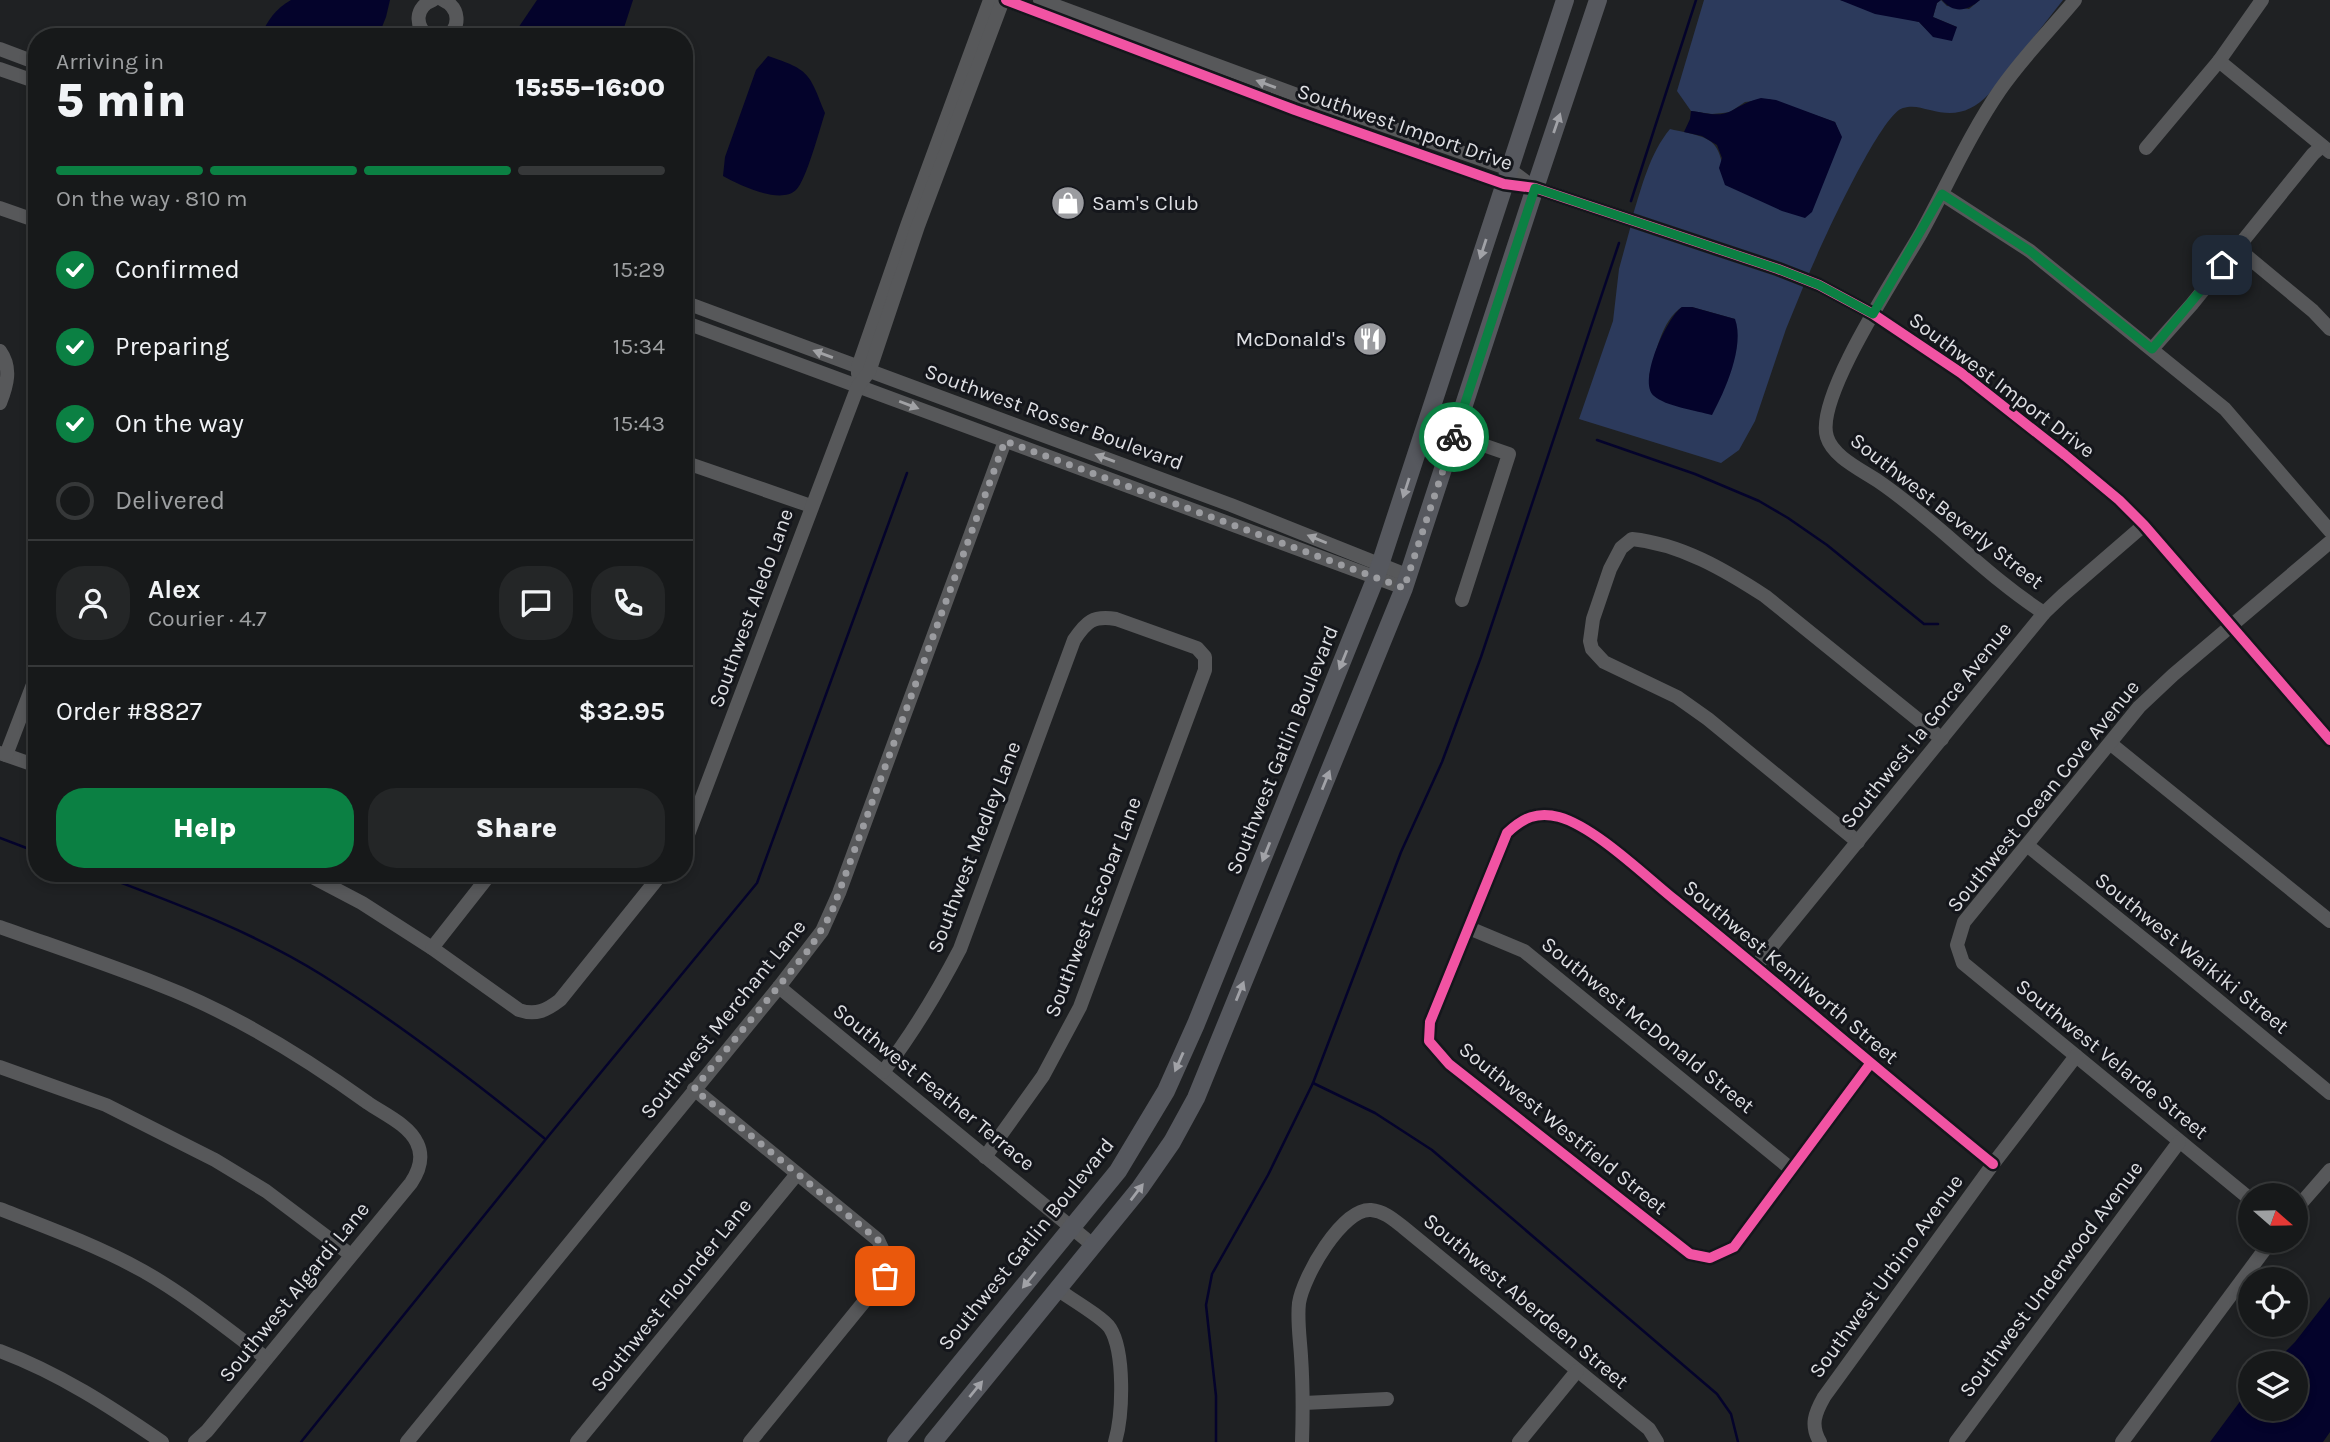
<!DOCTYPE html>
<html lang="en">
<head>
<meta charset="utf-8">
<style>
  :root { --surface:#17191a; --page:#242627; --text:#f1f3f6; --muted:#9ea0a2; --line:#363839; --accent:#0b8043 }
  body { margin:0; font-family:Karla,sans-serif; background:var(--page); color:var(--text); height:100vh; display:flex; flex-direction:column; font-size:26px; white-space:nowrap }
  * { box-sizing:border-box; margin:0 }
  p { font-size:23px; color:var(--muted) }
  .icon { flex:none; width:38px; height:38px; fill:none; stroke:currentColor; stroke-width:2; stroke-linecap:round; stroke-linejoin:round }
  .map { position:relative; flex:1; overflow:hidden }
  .details { position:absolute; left:28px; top:28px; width:665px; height:854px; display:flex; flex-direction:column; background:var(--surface); border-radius:28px; box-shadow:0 4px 10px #0003,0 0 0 2px var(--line) }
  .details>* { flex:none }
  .needle { width:46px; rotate:110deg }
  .controls { position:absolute; left:2238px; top:1183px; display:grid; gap:14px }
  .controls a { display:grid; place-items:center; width:70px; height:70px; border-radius:50%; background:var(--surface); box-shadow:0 4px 10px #0003,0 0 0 2px var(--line); font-size:35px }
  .pin { position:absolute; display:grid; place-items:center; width:60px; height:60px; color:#fff; margin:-30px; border-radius:14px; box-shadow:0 4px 10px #0006 }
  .courier { position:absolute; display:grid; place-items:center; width:70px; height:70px; margin:-35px; border:5px solid #0b8043; border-radius:50%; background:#fff; color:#222; box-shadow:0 2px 9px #0007 }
  .headline em { font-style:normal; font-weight:800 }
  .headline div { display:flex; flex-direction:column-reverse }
  .headline { display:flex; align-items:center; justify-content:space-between; height:119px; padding:0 28px }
  h1 { font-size:46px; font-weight:800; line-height:52px }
  .bar { display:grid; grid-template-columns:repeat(4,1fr); gap:10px 7px; align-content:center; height:84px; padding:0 28px }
  .bar i { height:9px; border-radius:5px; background:var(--line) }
  .bar .on { background:var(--accent) }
  .bar p { grid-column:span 4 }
  .line { display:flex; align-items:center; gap:18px; padding:0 28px; border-top:2px solid var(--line) }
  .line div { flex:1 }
  .round { display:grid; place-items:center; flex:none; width:74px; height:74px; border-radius:28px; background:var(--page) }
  ol { padding:0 28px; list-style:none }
  li { display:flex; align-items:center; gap:21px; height:77px }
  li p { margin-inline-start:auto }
  li .icon { padding:7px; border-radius:50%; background:var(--accent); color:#fff; stroke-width:4 }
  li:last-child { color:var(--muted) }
  li i { width:38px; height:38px; border:4px solid var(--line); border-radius:50% }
  .action { display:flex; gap:14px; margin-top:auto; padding:14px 28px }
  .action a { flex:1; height:80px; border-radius:28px; background:var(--accent); color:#fff; font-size:28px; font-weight:800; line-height:80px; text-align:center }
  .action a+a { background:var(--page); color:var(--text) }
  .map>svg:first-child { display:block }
</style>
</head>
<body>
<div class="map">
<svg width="2330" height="1442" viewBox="0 0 2330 1442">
  <rect width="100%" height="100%" fill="#1f2123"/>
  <g fill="#2c3a5c" fill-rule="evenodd">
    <path d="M1704,0H1840L1919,22L1934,37L1957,27L1933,17L1937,3L1941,0L1947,6L1969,9L1980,0H2063L1989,94C1971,112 1955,117 1930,110C1920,108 1914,105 1903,108C1881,113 1819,249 1808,276L1633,215C1642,186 1650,153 1670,129C1715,139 1719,137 1726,185L1734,188L1840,134L1835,122L1769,99L1745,102L1730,112L1723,113L1712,114L1691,111L1677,91Z"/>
    <path d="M1631,225L1804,285L1786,329L1755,421L1739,450L1721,463L1579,419L1613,321L1619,269ZM1682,307H1692L1735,319L1649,376C1656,353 1661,321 1682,307Z"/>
  </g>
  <g fill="#04032b">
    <path d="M291,0H390L386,17L378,37H260C268,20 275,9 291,0Z"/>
    <polygon points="537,0 633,0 621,37 512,37"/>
    <polygon points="1840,0 1941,0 1937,3 1933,17 1957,27 1952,41 1933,37 1919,22 1875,14"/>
    <path d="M1942,0H1980C1967,11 1954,14 1942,0Z"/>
    <path d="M768,56C810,70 809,73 825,113C820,128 806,181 796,190C780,205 739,185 723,176L725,157L756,70Z"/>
    <path d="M1761,98L1776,100L1835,122L1842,137L1812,212L1805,218L1782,211L1725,185L1719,168L1722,158L1717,145L1702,136L1684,132L1690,119L1691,111C1703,112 1719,118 1731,111C1740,106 1749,101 1761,98Z"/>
    <path d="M1682,307H1692L1735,319C1745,346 1725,391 1712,415C1697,411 1665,406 1654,396C1637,382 1667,317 1682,307Z"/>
    <polygon points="2330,1297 2330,1432 2323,1442 2210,1442 2250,1388 2250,1409 2296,1409 2296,1363 2274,1363 2295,1342"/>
  </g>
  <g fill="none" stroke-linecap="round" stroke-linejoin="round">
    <g stroke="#04032b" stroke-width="2.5">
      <polyline points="1631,201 1696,0"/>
      <polyline points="1597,440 1695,474 1759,501 1788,518 1827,545 1924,624 1938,624"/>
      <polyline points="0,838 37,852"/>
      <path d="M95,873C172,902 252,931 322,975C400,1024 473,1080 544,1138"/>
      <polyline points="1313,1083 1375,1113 1432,1150 1717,1394 1731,1414 1738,1442"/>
      <polyline points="301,1442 546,1139 757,883 907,473"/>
      <polyline points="1216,1442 1216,1396 1206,1305 1212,1274 1268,1175 1313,1083 1401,852 1442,762 1481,657 1619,243"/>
    </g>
    <g stroke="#57585a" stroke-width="14">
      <path d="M443,0C460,8 461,27 446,37"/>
      <polyline points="1006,0 1295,110 1504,184 1535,188 1778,269 1819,285 1873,314 1961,373 2065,455 2119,500 2144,525 2330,740"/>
      <polyline points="1040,0 1300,96 1509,169 1533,187"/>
      <path d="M429,37C414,26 415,7 433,0"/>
      <polyline points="0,49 37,63"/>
      <polyline points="2219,61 2330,152"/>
      <polyline points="0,69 37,82"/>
      <polyline points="2146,148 2219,61 2262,0"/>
      <polyline points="1942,194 2030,251 2225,409 2330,531"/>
      <polyline points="0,208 37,221"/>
      <polyline points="2237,248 2313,311 2330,329"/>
      <polyline points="684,302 1231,505 1409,576"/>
      <polyline points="684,322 1404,588"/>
      <polyline points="2152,349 2192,304 2313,154 2322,146"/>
      <path d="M0,351C12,368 7,385 0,403"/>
      <polyline points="858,374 858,367 908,223 990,0"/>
      <polyline points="1454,435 1509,454 1462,600"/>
      <polyline points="684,462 811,506"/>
      <path d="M2044,613C1985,575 1937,521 1878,481C1862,470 1833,457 1827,437C1814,398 1899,272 1921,233C1947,186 1969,135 2000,90C2022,58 2050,30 2075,0"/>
      <polyline points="2111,744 2330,921"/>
      <polyline points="0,753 37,766"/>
      <polyline points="6,755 37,674"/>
      <path d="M1858,842L1708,719L1677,697L1604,662L1592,649L1590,641L1593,619L1610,569L1621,548L1632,539C1681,544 1725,570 1765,596L1942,739"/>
      <polyline points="684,845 858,386 869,372 918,226 1003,0"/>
      <polyline points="2028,846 2167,958 2330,1093"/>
      <path d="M305,873L362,903L432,948L519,1010C536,1016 547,1010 560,1000L662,873"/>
      <path d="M0,927C53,946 107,964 160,985C235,1014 303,1056 368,1103C384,1114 409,1125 417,1143C424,1157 419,1171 411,1183L207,1431L195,1442"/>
      <polyline points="1469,928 1524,951 1791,1169"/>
      <polyline points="432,948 491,873"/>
      <polyline points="1756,966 2044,613 2063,595 2144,525"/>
      <polyline points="779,987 1094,1246"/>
      <path d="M1870,1064L1734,1247L1710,1258L1690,1254L1449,1064L1429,1041L1430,1022L1507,833C1523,818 1537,811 1559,817C1595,827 1645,876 1675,900C1782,987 1886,1077 1993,1164"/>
      <polyline points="0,1067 106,1105 215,1160 266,1191 351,1255"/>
      <path d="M883,1072C913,1033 937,993 960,949L1074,640C1086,622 1093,615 1116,619L1197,648L1205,657V670L1080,1007L1043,1076L985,1157"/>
      <polyline points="694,1089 878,1240 886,1257 885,1276 750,1442"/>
      <polyline points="2250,1199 1963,963 1957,945 1964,922 2139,707 2173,675 2330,542"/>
      <path d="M0,1209C49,1228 98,1246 143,1271C187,1296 226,1328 266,1358"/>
      <polyline points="2296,1209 2330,1170"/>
      <path d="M1057,1289C1068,1297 1104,1318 1110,1328C1125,1352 1123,1415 1115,1442"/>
      <path d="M0,1351C59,1373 111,1407 162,1442"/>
      <polyline points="1304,1403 1387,1399"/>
      <polyline points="407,1442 779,987 822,931 839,893 1005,441"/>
      <polyline points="577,1442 797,1174"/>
      <path d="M1302,1442C1303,1413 1303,1385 1301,1356C1300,1339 1297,1320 1299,1303C1303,1277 1342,1208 1371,1210C1384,1211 1394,1220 1403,1227L1649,1429L1657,1442"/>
      <polyline points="1519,1442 1577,1371"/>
      <path d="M1820,1442C1810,1425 1815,1413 1824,1397L1993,1164L2076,1056"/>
      <polyline points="1956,1442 2179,1142"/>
      <polyline points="2122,1442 2271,1241"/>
    </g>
    <g stroke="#56585e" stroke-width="18">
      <polyline points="896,1442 1118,1171 1166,1091 1196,1024 1376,577 1565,0"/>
      <polyline points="933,1442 1140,1188 1172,1142 1196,1098 1404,588 1535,188 1598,0"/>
    </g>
    <g stroke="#14161b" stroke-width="15">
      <g id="cycleway">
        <polyline points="1006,0 1295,110 1504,184 1535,188 1778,269 1819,285 1873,314 1961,373 2065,455 2119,500 2144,525 2330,740"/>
        <path d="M1870,1064L1734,1247L1710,1258L1690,1254L1449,1064L1429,1041L1430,1022L1507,833C1523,818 1537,811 1559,817C1595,827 1645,876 1675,900C1782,987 1886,1077 1993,1164"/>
      </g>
    </g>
    <use href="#cycleway" stroke="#f153a3" stroke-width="10"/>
  </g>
  <defs><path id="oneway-solid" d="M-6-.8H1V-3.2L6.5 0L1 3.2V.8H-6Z" transform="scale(1.75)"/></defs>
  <g fill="#a1a2a5">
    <use href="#oneway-solid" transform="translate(1266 84) rotate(-160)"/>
    <use href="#oneway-solid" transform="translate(823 354) rotate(-160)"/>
    <use href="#oneway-solid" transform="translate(909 405) rotate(21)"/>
    <use href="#oneway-solid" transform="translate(1105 458) rotate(-160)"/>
    <use href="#oneway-solid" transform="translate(1317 539) rotate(-158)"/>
  </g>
  <g fill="#a1a2a7">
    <use href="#oneway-solid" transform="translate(1557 123) rotate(-71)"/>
    <use href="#oneway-solid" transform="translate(1483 249) rotate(108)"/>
    <use href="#oneway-solid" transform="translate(1406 488) rotate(108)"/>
    <use href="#oneway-solid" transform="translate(1343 660) rotate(112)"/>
    <use href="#oneway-solid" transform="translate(1326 780) rotate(-68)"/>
    <use href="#oneway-solid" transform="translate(1266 852) rotate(112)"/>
    <use href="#oneway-solid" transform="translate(1240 991) rotate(-68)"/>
    <use href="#oneway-solid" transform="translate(1179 1062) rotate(114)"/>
    <use href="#oneway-solid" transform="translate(1137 1192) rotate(-53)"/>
    <use href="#oneway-solid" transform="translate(1029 1280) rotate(129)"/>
    <use href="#oneway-solid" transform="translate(976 1389) rotate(-51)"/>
  </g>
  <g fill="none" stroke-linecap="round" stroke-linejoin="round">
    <polyline stroke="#9b9ca0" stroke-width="7" stroke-dasharray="0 12.6" points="885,1276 886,1257 878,1240 694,1089 810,948 831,914 1005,441 1404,588 1454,437"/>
    <polyline stroke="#0b8043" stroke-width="9" points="1454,437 1535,188 1778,269 1819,285 1873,314 1942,194 2030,251 2152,349 2222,265"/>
  </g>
  <defs>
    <g id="shop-disc" transform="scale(1.75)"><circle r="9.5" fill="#9b9ca0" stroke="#14161b"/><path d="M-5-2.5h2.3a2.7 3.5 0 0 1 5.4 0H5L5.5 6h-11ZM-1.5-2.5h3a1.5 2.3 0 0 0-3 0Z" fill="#fff"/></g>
    <g id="restaurant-disc" transform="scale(1.75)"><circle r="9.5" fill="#9b9ca0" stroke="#14161b"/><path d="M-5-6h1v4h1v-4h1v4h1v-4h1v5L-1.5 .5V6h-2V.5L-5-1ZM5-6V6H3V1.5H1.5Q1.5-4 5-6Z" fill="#fff"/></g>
  </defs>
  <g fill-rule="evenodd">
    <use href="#shop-disc" x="1068" y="203"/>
    <use href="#restaurant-disc" x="1370" y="339"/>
  </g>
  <g text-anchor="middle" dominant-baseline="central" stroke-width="6" stroke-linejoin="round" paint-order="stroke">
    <g font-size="21" fill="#dedfe3" stroke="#14161b">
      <text transform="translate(1405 127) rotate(19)">Southwest Import Drive</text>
      <text transform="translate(2002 385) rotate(37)">Southwest Import Drive</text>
      <text transform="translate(1054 417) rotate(20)">Southwest Rosser Boulevard</text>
      <text transform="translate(1947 511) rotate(38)">Southwest Beverly Street</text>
      <text transform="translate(751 608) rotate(-70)">Southwest Aledo Lane</text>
      <text transform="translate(1926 725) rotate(-51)">Southwest la Gorce Avenue</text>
      <text transform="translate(1282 750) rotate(-68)">Southwest Gatlin Boulevard</text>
      <text transform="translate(2043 796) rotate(-51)">Southwest Ocean Cove Avenue</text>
      <text transform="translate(974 847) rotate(-69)">Southwest Medley Lane</text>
      <text transform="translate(1093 907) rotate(-69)">Southwest Escobar Lane</text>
      <text transform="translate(2192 953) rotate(39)">Southwest Waikiki Street</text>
      <text transform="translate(1791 972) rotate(40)">Southwest Kenilworth Street</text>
      <text transform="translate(723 1019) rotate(-51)">Southwest Merchant Lane</text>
      <text transform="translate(1648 1025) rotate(39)">Southwest McDonald Street</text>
      <text transform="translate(2112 1059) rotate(39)">Southwest Velarde Street</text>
      <text transform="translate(934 1087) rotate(39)">Southwest Feather Terrace</text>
      <text transform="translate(1563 1128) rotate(39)">Southwest Westfield Street</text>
      <text transform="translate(1026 1244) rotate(-51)">Southwest Gatlin Boulevard</text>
      <text transform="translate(1886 1276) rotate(-54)">Southwest Urbino Avenue</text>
      <text transform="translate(2051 1279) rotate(-53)">Southwest Underwood Avenue</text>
      <text transform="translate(294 1292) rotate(-51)">Southwest Algardi Lane</text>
      <text transform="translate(671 1295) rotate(-51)">Southwest Flounder Lane</text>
      <text transform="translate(1526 1301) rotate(40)">Southwest Aberdeen Street</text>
    </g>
    <g font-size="21" fill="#dedfe3" stroke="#14161b" text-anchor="start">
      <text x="1092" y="203">Sam's Club</text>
      <text x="1346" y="339" text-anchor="end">McDonald's</text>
    </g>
  </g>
</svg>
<div class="controls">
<a><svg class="needle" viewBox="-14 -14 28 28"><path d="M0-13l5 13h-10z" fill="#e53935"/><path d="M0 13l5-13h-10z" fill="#9ea0a2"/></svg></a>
<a><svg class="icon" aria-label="locate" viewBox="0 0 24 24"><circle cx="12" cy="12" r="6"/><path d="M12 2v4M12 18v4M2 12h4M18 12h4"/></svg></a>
<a><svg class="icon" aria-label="layers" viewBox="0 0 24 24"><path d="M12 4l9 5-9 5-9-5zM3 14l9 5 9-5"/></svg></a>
</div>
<div class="pin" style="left:885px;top:1276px;background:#ea580c"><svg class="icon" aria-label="bag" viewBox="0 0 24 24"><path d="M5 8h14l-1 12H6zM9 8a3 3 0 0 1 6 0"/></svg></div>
<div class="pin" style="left:2222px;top:265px;background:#1f2937"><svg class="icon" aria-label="home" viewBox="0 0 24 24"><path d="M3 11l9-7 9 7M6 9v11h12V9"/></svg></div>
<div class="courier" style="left:1454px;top:437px"><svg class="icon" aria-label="bike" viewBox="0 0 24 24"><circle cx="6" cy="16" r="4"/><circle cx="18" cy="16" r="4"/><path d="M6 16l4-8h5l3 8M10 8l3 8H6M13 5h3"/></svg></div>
<section class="details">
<div class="headline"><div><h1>5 min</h1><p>Arriving in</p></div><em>15:55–16:00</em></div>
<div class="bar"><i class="on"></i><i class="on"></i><i class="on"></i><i></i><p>On the way · 810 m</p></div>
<ol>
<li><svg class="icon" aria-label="check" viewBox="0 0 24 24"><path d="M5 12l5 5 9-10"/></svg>Confirmed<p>15:29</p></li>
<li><svg class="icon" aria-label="check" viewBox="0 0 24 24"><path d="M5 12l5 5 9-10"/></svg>Preparing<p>15:34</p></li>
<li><svg class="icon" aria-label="check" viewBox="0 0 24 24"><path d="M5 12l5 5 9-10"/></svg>On the way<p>15:43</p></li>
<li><i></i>Delivered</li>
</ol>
<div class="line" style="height:126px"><a class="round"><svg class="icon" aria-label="person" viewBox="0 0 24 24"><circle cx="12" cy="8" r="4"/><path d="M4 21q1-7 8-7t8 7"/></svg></a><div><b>Alex</b><p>Courier · 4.7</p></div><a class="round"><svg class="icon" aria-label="chat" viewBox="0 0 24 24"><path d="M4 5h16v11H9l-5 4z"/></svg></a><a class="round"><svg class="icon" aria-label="phone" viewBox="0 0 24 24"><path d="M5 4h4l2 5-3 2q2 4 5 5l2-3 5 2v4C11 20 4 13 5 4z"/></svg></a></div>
<div class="line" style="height:91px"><div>Order #8827</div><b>$32.95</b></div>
<div class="action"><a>Help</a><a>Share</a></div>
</section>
</div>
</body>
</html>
